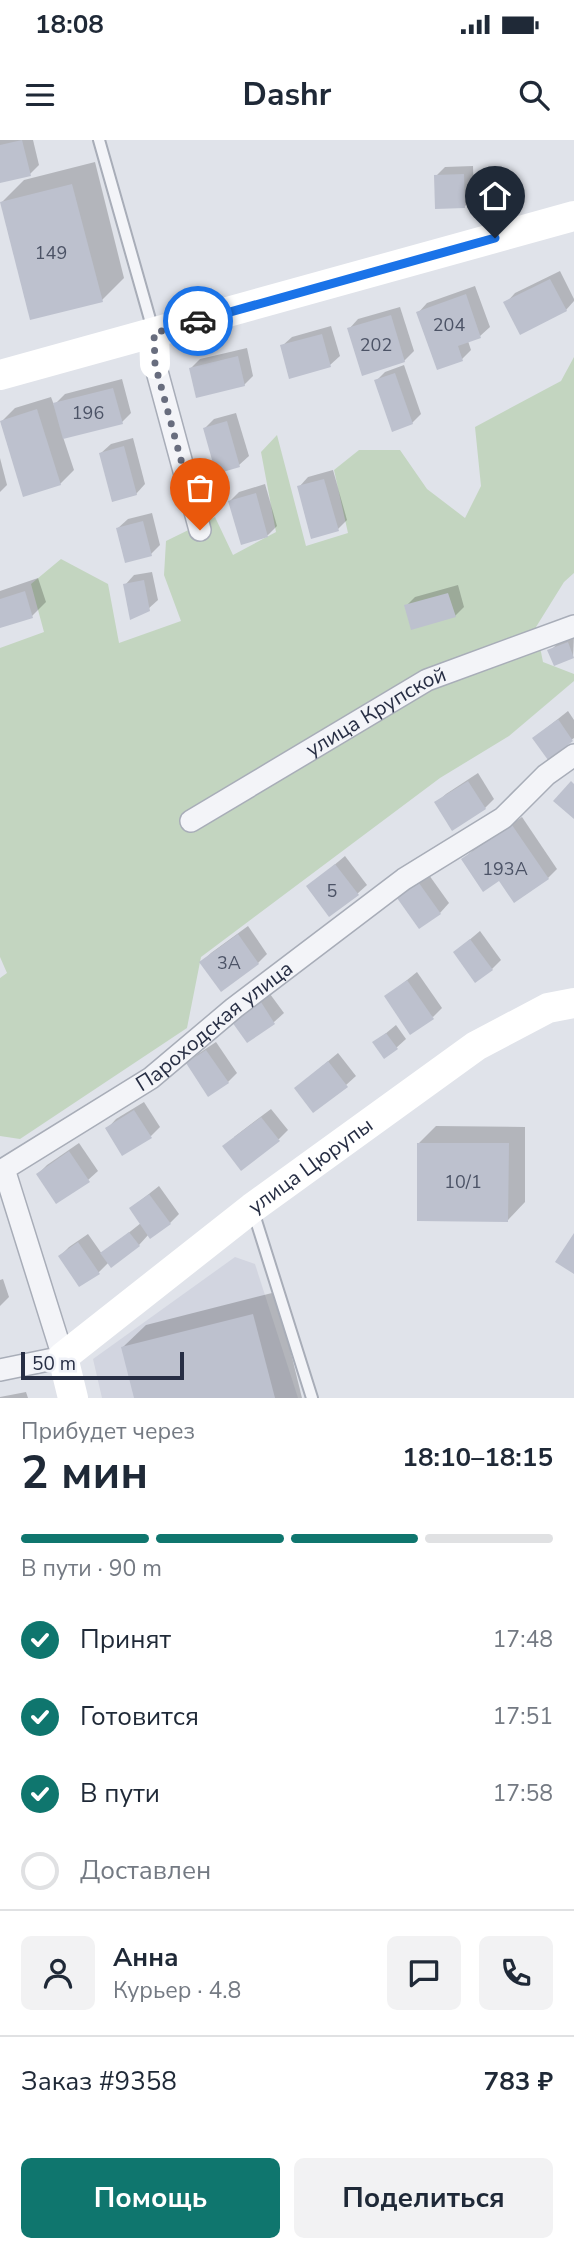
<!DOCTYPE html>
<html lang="ru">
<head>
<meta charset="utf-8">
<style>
  :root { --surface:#fff; --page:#f2f2f3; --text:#1f2937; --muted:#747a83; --line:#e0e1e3; --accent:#0f766e }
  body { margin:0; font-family:"Nunito Sans",sans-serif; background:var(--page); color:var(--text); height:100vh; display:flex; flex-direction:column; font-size:26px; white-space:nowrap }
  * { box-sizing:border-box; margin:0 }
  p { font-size:23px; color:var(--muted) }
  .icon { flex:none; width:38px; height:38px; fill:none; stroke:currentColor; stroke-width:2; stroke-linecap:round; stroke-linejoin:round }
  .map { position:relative; height:1258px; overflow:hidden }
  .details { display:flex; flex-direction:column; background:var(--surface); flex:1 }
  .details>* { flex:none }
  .scale { position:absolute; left:21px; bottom:18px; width:163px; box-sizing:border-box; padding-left:7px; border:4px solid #272e44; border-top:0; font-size:19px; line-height:24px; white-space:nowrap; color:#272e44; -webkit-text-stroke:5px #f0f2f8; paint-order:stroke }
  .pin { position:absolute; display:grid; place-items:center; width:60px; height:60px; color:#fff; margin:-72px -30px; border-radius:50% 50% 50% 0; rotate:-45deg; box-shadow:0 0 7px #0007 }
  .pin .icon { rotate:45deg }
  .courier { position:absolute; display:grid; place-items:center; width:70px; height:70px; margin:-35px; border:5px solid #1a73e8; border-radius:50%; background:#fff; color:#222; box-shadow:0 2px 9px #0007 }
  .head em { font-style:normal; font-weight:700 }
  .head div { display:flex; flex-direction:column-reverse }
  .head { display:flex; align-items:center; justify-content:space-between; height:119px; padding:0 21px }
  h1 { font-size:46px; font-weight:700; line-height:52px }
  .bar { display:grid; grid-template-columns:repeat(4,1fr); gap:10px 7px; align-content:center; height:84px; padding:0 21px }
  .bar i { height:9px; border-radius:5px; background:var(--line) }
  .bar .on { background:var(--accent) }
  .bar p { grid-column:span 4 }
  .line { display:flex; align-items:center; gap:18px; padding:0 21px; border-top:2px solid var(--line) }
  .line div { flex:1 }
  .round { display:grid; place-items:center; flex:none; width:74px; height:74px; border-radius:10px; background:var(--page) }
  ol { padding:0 21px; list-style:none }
  li { display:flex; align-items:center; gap:21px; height:77px }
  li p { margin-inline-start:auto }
  li .icon { padding:7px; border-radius:50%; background:var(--accent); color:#fff; stroke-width:4 }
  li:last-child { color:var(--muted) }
  li i { width:38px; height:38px; border:4px solid var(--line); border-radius:50% }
  .cta { display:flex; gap:14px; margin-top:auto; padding:14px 21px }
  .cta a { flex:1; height:80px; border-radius:10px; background:var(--accent); color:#fff; font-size:28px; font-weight:700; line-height:80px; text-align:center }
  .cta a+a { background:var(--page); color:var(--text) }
  .status { display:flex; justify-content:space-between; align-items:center; height:49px; padding:0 35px; background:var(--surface); direction:ltr }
  .status svg { height:19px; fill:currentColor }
  header { display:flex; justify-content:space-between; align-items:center; height:91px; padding:0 21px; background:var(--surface); font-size:32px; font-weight:700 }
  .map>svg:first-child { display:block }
</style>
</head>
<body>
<div class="status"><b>18:08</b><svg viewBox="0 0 49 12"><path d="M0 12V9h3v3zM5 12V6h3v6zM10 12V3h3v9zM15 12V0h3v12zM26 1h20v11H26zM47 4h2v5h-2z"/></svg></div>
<header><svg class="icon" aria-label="menu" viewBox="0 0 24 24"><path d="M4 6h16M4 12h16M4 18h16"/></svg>Dashr<svg class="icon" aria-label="search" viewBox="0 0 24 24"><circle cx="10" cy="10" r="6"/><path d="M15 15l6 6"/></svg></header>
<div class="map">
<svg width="574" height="1258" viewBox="0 0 574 1258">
  <rect width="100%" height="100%" fill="#e0e3ea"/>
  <polygon fill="#d2d5e0" points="235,1117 255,1124 298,1258 102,1258 93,1219"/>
  <polygon fill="#c3d5c0" points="574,217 574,433 564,442 536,487 543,522 574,534 574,541 509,596 440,638 201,817 187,888 20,999 0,996 0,838 7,833 0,817 0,508 44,492 31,444 61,419 108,444 119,503 181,481 164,435 166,401 215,377 233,415 276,392 261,312 277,295 306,406 348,393 334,330 359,310 400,310 427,349 465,378 481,346 475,287 561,241"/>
  <g fill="#0003">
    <polygon points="0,0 33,0 39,25 30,34 0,41"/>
    <polygon points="95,22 124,138 102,160 1,63 24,40"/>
    <polygon points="473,26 474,57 465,66 436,36 445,27"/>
    <polygon points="560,131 574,159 574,161 566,170 506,163 515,153"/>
    <polygon points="475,146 490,187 480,196 468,201 471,210 462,219 418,173 427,163"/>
    <polygon points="400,167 414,211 404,221 349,189 358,179"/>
    <polygon points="331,186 340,216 330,225 282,206 292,197"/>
    <polygon points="247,208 253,236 244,245 191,228 200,219"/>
    <polygon points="404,225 421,274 412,283 376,241 385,232"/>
    <polygon points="122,239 131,273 122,282 63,297 74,330 60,344 1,282 15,268 51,257 54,265 65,254"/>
    <polygon points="236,273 249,316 239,325 205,288 214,279"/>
    <polygon points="133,298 145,344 136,354 101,313 111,304"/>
    <polygon points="0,318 7,345 0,352"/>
    <polygon points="333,330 347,380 338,389 299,347 308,337"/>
    <polygon points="265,344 277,386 268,395 242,402 230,361 239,352"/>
    <polygon points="152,373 160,405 151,414 118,388 128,379"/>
    <polygon points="152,432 158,460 148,469 125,445 134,435"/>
    <polygon points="38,438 46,462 32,476 0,487 0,451"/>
    <polygon points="458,445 464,467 455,476 406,466 415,457"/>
    <polygon points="574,495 573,516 550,511 559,502"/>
    <polygon points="568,571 574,580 574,598 548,617 534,598"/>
    <polygon points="478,633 494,659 485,668 436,663 446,654"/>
    <polygon points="522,677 557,729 548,738 500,739 464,719 473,710"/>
    <polygon points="345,716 367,745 357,754 308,747"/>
    <polygon points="429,735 449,763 440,773 399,758 409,749"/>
    <polygon points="248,786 267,814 258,823 202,822 211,813"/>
    <polygon points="480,791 501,820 492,829 455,812"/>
    <polygon points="417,832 442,868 433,877 386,857"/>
    <polygon points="270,854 284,873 274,882 247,901 234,882 244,873"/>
    <polygon points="396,885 406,899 396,908 374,903"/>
    <polygon points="216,902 237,933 228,942 188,923 198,914"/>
    <polygon points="338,913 356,936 346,945 296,948"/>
    <polygon points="144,962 160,987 151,996 107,989 116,979"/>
    <polygon points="271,969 288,990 279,999 234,997"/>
    <polygon points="436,986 525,987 525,1062 508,1080 419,1003"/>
    <polygon points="79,1003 98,1031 88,1040 38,1034 47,1025"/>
    <polygon points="159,1046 179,1074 170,1083 149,1094 139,1105 109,1122 99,1132 80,1145 60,1116 69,1107 88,1094 102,1114 141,1083 131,1068"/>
    <polygon points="3,1139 9,1157 0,1166 0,1140"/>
    <polygon points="276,1152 302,1258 136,1258 123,1207 146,1185"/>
    <polygon points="26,1252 28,1258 0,1258 0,1257"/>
  </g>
  <g fill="#bdc1ce">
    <polygon points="22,0 31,36 0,43 0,5"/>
    <polygon points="464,34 465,68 435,69 434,35"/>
    <polygon points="72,44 103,162 30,180 0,62"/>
    <polygon points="550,139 567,171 520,195 503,162"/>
    <polygon points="466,154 481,198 458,206 463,221 437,230 416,172"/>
    <polygon points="391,175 405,222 362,236 347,188"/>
    <polygon points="322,194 331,227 289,239 280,205"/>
    <polygon points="238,216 245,246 196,258 189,228"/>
    <polygon points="395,233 413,284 392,292 374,240"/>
    <polygon points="113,248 123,284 63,299 53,263"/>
    <polygon points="37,269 61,345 23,357 0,281"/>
    <polygon points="227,281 240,327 216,334 203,288"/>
    <polygon points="124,306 137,355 112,362 99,313"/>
    <polygon points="324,339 339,391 311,399 297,346"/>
    <polygon points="256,353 268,397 241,405 228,361"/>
    <polygon points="143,381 152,416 125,423 116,388"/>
    <polygon points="144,440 150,471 130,480 123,444"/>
    <polygon points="25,451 33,478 0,488 0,459"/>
    <polygon points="448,453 456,477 411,490 404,465"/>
    <polygon points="568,502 574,518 554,526 547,510"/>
    <polygon points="558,579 573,601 548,620 532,598"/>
    <polygon points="468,641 486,669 452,691 434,662"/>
    <polygon points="571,641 574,644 574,679 553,661"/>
    <polygon points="512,685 549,739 514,763 499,741 483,752 461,719"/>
    <polygon points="335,724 359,755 329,777 306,746"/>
    <polygon points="419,743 441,774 419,789 397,758"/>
    <polygon points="238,794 259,824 221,852 199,822"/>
    <polygon points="470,799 493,830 475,843 453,812"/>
    <polygon points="407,840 434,879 410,895 384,856"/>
    <polygon points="261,862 275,884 247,903 232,882"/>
    <polygon points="386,893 398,909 384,919 372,902"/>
    <polygon points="206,910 229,943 208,957 186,923"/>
    <polygon points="328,921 348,947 313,973 294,948"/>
    <polygon points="134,970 152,998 122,1016 105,988"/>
    <polygon points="261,977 280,1001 241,1031 222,1006"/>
    <polygon points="417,1003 509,1003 508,1082 417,1081"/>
    <polygon points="69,1011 90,1042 56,1064 36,1034"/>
    <polygon points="149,1054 171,1084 150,1099 129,1068"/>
    <polygon points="129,1092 140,1106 111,1128 100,1113"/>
    <polygon points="574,1093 574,1134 555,1122"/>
    <polygon points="78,1102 100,1134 79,1147 58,1116"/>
    <polygon points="253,1174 275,1258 134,1258 121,1207"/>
  </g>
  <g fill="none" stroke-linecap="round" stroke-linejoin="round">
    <g stroke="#a8adb8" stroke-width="14">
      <g id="lane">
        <polyline points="99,0 153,190"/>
        <polyline points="253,1071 312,1258"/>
      </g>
    </g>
    <g stroke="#a8adb8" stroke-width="24">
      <g id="street">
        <polyline points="155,224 200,390"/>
        <path id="s1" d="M191,681L427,540L574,486"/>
        <path id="s2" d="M0,1230L63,1217L4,1029L151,938L234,868L404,739L503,678L546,635L574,615"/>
      </g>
    </g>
    <use href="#lane" stroke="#f3f4f8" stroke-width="10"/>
    <use href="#street" stroke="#f3f4f8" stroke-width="21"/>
    <g stroke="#fff" stroke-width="30">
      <polyline points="154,193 155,224"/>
      <polyline points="0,235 574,76"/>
      <path id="s3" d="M73,1258L63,1217L252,1068L476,906L548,868L574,863"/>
    </g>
  </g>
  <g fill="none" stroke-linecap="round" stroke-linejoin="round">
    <polyline stroke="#686d7e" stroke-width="7" stroke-dasharray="0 12.6" points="198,181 154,193 155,224 200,390"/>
    <polyline stroke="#1a73e8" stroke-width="9" points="198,181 495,98"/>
  </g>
  <g text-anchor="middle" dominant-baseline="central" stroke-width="5" stroke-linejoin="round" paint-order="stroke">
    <g font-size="18" fill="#4c5366">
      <text x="51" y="113">149</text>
      <text x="449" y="185">204</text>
      <text x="376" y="205">202</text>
      <text x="88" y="273">196</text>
      <text x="505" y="729">193А</text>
      <text x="332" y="751">5</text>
      <text x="229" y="823">3А</text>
      <text x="463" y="1042">10/1</text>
    </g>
    <g font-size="21" fill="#272e44" stroke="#f0f2f8">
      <text stroke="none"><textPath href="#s1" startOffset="215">улица Крупской</textPath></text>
      <text stroke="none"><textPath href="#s2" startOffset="516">Пароходская улица</textPath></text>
      <text stroke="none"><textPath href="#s3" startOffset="355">улица Цюрупы</textPath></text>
    </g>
  </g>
</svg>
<div class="scale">50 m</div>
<div class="pin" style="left:200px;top:390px;background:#ea580c"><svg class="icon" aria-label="bag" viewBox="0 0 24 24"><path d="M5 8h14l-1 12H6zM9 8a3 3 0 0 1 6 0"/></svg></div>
<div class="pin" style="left:495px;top:98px;background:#1f2937"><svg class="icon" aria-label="home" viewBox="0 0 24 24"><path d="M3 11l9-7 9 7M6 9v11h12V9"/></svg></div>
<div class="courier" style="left:198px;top:181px"><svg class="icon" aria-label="car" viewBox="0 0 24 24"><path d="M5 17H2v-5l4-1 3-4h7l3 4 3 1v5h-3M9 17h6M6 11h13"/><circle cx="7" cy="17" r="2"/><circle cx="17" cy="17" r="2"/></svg></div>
</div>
<section class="details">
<div class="head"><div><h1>2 мин</h1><p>Прибудет через</p></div><em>18:10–18:15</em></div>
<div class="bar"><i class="on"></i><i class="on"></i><i class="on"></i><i></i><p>В пути · 90 m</p></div>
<ol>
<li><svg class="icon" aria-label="check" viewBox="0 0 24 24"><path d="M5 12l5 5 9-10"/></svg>Принят<p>17:48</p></li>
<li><svg class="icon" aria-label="check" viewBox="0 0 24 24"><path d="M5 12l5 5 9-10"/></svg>Готовится<p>17:51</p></li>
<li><svg class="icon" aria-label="check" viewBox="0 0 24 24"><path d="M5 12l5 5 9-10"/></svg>В пути<p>17:58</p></li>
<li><i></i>Доставлен</li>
</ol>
<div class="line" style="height:126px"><a class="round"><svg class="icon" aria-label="person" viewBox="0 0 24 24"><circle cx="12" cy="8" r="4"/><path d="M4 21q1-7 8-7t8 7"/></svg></a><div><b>Анна</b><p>Курьер · 4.8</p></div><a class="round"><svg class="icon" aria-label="chat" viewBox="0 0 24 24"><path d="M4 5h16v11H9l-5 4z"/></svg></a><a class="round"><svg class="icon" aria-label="phone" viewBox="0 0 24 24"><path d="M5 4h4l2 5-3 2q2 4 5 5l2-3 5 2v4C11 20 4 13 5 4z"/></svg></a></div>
<div class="line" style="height:91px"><div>Заказ #9358</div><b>783 ₽</b></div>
<div class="cta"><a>Помощь</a><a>Поделиться</a></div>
</section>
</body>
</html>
